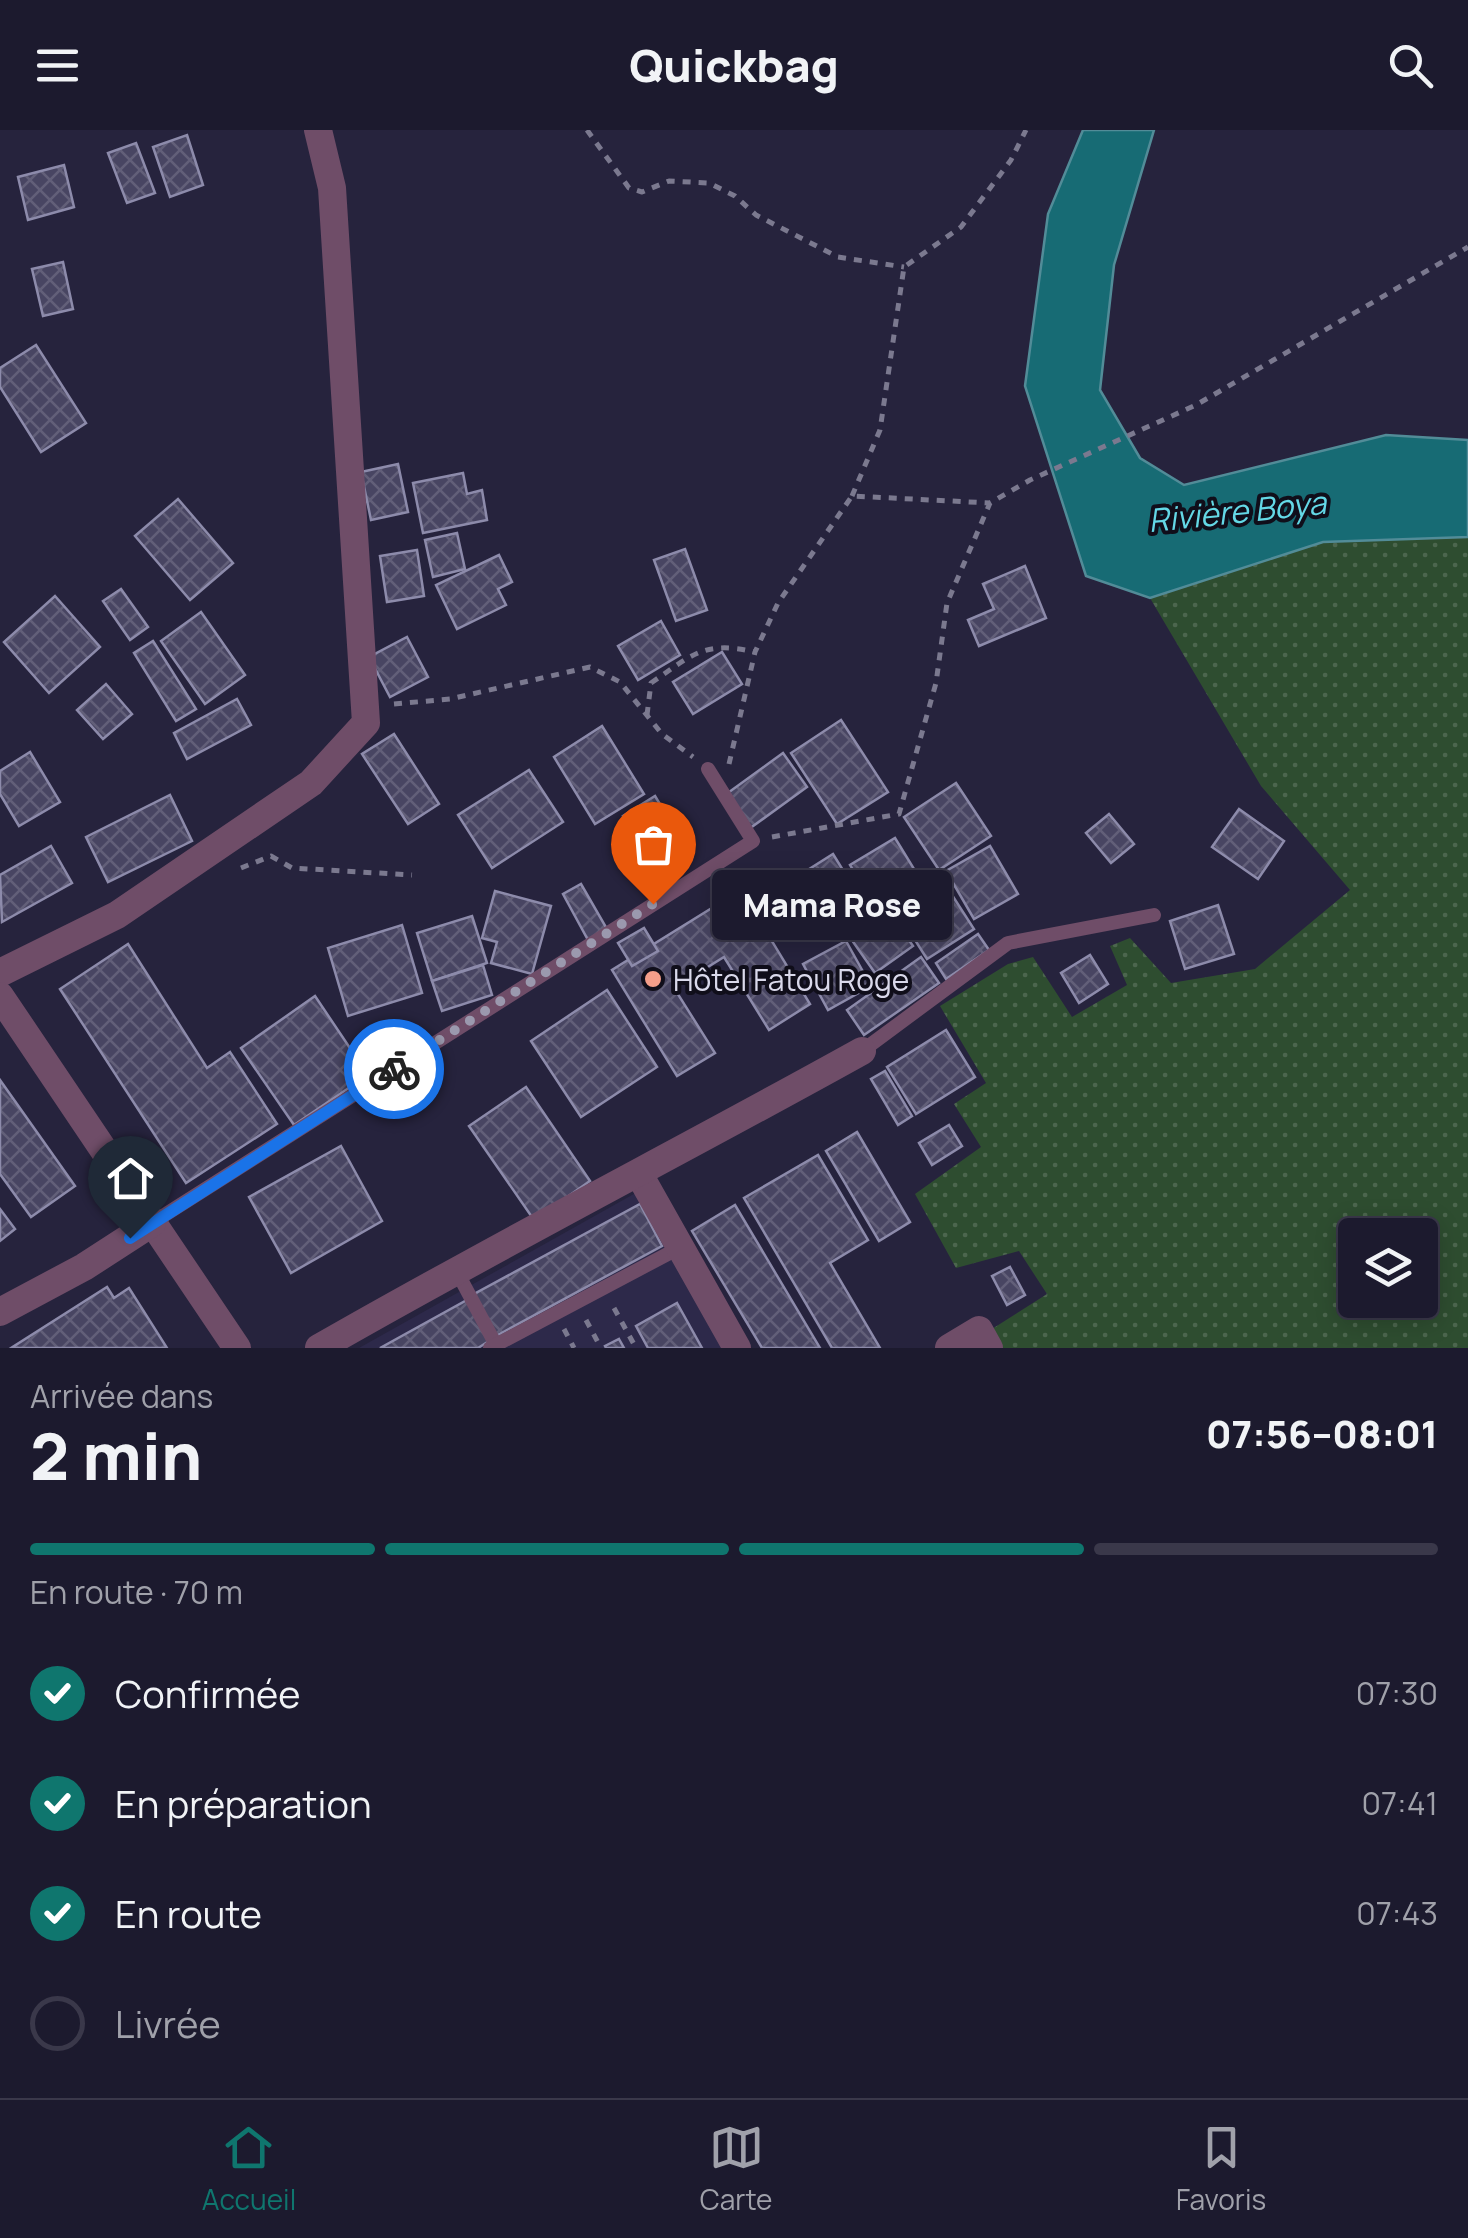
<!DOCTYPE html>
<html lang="fr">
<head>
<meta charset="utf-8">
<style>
  :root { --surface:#1c1a2e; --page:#29273a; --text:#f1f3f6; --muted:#a0a1aa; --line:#3a384a; --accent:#0f766e }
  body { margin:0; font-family:Manrope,sans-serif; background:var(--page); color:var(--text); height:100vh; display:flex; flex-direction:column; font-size:38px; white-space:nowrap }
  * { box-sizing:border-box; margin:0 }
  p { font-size:32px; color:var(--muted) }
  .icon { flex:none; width:55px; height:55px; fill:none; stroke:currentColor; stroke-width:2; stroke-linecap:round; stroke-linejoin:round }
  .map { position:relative; height:1218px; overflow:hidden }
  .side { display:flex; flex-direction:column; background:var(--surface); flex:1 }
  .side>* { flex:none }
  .tools { position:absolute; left:1338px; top:1088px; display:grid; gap:20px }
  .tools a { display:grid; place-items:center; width:100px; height:100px; border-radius:10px; background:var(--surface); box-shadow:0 5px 25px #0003,0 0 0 2px var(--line); font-size:50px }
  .pin { position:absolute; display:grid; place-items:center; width:85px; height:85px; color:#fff; margin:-102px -42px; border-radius:50% 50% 50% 0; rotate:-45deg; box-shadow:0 0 10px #0007 }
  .pin .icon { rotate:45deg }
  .courier { position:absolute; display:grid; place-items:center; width:100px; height:100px; margin:-50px; border:8px solid #1a73e8; border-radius:50%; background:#fff; color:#222; box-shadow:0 2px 12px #0007 }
  .bubble { position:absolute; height:70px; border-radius:10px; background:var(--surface); box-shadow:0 5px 25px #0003,0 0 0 2px var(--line); font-size:32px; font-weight:800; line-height:70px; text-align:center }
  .head em { font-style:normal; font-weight:800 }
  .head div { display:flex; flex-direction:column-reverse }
  .head { display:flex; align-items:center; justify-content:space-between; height:170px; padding:0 30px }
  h1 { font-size:65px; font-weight:800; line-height:75px }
  .bar { display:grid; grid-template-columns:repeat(4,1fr); gap:15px 10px; align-content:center; height:120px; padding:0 30px }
  .bar i { height:12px; border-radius:8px; background:var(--line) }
  .bar .current { background:var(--accent) }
  .bar p { grid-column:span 4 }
  ol { padding:0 30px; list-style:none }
  li { display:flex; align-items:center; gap:30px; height:110px }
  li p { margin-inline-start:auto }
  li .icon { padding:10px; border-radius:50%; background:var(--accent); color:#fff; stroke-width:4 }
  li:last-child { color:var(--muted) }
  li i { width:55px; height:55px; border:5px solid var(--line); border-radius:50% }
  header { display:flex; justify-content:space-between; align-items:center; height:130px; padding:0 30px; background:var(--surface); font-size:45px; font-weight:800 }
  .dock { display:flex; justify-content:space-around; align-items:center; height:140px; border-top:2px solid var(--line); background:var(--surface); font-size:28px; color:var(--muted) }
  .dock a { display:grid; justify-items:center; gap:5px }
  .dock .current { color:var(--accent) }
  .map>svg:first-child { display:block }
</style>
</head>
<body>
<header><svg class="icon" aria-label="menu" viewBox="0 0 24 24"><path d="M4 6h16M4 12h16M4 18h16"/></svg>Quickbag<svg class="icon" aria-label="search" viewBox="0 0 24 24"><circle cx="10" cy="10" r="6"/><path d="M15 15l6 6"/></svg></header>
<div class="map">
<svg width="1468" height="1218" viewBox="0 0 1468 1218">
  <defs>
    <pattern id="grass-dots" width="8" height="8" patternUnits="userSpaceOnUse" patternTransform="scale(2.5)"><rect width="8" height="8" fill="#2e4d30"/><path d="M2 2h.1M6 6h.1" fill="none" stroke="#4c664e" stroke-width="1.8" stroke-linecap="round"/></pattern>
    <pattern id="building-cross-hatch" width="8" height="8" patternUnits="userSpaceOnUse" patternTransform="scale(2.5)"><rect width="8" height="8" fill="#484562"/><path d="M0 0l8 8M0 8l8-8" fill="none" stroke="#625f79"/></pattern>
  </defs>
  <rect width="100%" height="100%" fill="#26233d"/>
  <polygon fill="#2d294a" points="641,1060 724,1218 359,1218"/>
  <path fill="url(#grass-dots)" fill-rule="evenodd" d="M1468,407V1218H1002L992,1199L1047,1164L1019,1121L956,1138L915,1064L981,1017L954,974L986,953L940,876L1008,834L1033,827L1072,887L1127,855L1110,816L1130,808L1171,853L1255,839L1350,760L1261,656L1150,468L1323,412ZM1355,1105H1420V1170H1355Z"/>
  <polygon fill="#176b74" stroke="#528c98" stroke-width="2.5" points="1083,0 1154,0 1114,135 1100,260 1140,328 1184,355 1386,305 1468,310 1468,407 1323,412 1150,468 1086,446 1025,256 1048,84"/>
  <g fill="url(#building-cross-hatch)" stroke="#8d8bab" stroke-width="2.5">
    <polygon points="187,5 203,55 170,67 153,17"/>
    <polygon points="136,13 155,63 127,73 108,23"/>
    <polygon points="64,35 74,77 28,90 18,47"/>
    <polygon points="63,132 73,179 43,186 32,139"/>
    <polygon points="36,215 86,293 41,322 0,257 0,238"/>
    <polygon points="398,334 408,382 371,390 361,342"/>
    <polygon points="463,343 467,364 482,360 487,390 423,403 413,353"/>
    <polygon points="178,369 233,433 190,470 135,406"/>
    <polygon points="457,403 465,439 433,447 425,410"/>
    <polygon points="685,419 707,480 676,491 654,430"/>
    <polygon points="417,420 424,466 387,472 380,426"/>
    <polygon points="499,425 512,452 498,459 506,475 457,499 436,455"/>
    <polygon points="1025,436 1046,488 979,516 968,490 994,479 983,454"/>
    <polygon points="121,459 148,497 130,510 103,471"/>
    <polygon points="55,466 100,517 49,563 4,512"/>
    <polygon points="201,482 245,545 205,574 161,511"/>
    <polygon points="661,491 680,525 638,550 618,516"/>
    <polygon points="407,507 428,547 390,567 369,527"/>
    <polygon points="153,511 196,579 176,591 134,523"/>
    <polygon points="722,522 742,554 693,584 673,552"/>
    <polygon points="106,554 132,584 103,609 77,580"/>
    <polygon points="237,569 251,595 187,629 174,603"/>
    <polygon points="841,590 888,662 837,694 791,623"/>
    <polygon points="602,596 644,664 595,694 554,627"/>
    <polygon points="394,604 439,674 408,694 362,624"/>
    <polygon points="30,622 60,672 19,696 0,664 0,641"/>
    <polygon points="783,623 807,657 749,699 725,665"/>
    <polygon points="529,640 563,692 492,738 458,685"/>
    <polygon points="956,653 991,706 939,740 904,687"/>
    <polygon points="170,665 192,711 108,752 86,707"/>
    <polygon points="655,666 692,727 660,747 623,686"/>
    <polygon points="1239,679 1284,711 1258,749 1212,717"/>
    <polygon points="1109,684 1134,714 1111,733 1086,703"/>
    <polygon points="895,708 922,752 876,779 850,735"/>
    <polygon points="51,716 72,753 2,792 0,745"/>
    <polygon points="990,716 1018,764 974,789 946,741"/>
    <polygon points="833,724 870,784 829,810 792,750"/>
    <polygon points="943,751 974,799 927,829 896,780"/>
    <polygon points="581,754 607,799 588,810 563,764"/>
    <polygon points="741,760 810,874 769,900 724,827 674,858 715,923 677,946 612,840"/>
    <polygon points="495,761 551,776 532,844 491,833 497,812 482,808"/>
    <polygon points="1218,775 1234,824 1185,839 1170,791"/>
    <polygon points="887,779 913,816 875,843 849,806"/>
    <polygon points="472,786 487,833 432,851 417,803"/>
    <polygon points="402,795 422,863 348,886 328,818"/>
    <polygon points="644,798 658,821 632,836 618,813"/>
    <polygon points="978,804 989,820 946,849 936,833"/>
    <polygon points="846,811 871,856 828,880 803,834"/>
    <polygon points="128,814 207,938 230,922 277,994 186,1053 60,859"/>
    <polygon points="1090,825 1108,854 1079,873 1061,843"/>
    <polygon points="921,827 939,853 864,905 847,880"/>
    <polygon points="483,835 492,865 442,881 432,851"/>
    <polygon points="607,860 657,937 581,987 531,911"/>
    <polygon points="315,866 368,945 294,995 241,918"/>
    <polygon points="946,900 975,947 916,984 887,937"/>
    <polygon points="885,941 912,986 898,995 871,949"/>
    <polygon points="0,950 75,1056 31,1087 0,1044"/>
    <polygon points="526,957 590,1051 534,1090 469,996"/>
    <polygon points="949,995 962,1016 932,1035 919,1013"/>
    <polygon points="857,1002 910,1092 879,1111 826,1021"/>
    <polygon points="341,1016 382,1091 291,1143 249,1067"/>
    <polygon points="818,1025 868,1110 830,1133 880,1218 832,1218 744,1068"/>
    <polygon points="640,1074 662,1116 496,1206 474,1164"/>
    <polygon points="735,1075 820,1218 762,1218 692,1101"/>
    <polygon points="0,1079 15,1099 0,1111"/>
    <polygon points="1010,1137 1025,1165 1007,1175 992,1146"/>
    <polygon points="107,1157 114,1168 129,1158 167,1218 11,1218"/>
    <polygon points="467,1170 489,1211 478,1218 380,1218"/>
    <polygon points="677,1173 702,1218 648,1218 636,1196"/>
    <polygon points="619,1209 624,1218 606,1218 605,1216"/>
  </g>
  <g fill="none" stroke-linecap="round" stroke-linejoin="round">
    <g stroke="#7b798f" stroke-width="5" stroke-dasharray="8 8" stroke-linecap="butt">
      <polyline points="587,0 629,58 642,62 669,51 709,53 735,66 756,85 838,127 904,137"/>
      <polyline points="852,366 880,300 904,137 961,97 1011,30 1026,0"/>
      <polyline points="394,574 450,569 590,537 620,552 662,604 693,627"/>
      <path d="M647,585L651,553C692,525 704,510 755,522"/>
      <polyline points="729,634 755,522 778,473 852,366 990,373"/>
      <polyline points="772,707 899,684 936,553 947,473 990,373 1030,350 1196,275 1468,117"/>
      <polyline points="241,738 271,726 292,738 412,745"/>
      <polyline points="614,1178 636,1218"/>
      <polyline points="586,1190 601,1218"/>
      <polyline points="564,1199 574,1218"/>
    </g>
    <g stroke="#6f4d68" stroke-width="14">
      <polyline points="862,921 1008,813 1154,785"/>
      <polyline points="152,1093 753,711 708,639"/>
      <polyline points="456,1140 496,1215"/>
      <polyline points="490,1218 679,1118"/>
    </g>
    <g stroke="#6f4d68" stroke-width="28">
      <polyline points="0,843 117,785 311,653 366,593 332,58 318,0"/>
      <polyline points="0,866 237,1218"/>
      <polyline points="639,1044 737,1218"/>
      <polyline points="0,1182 84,1137 152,1093"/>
      <path d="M319,1218C498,1115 682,1021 862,921"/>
      <polyline points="949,1218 979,1200 989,1218"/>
    </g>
  </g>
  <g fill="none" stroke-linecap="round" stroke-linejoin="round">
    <polyline stroke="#9b99ae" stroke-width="10" stroke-dasharray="0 18" points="394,939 653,774"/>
    <polyline stroke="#1a73e8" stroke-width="12" points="130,1108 394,939"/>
  </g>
  <circle fill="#f49e8a" stroke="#100e1a" stroke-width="4" cx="653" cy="849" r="10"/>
  <g text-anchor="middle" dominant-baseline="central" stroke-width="8" stroke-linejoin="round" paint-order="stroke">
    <g font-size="30" fill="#dad9eb" stroke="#100e1a" text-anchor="start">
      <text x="673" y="849">Hôtel Fatou Roge</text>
    </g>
    <g font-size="32" font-style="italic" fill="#64d8e6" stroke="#100e1a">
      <text transform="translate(1237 381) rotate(-6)">Rivière Boya</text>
    </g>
  </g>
</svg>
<div class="tools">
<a><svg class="icon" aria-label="layers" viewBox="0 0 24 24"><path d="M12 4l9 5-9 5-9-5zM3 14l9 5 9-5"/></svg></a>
</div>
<div class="pin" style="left:653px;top:774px;background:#ea580c"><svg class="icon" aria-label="bag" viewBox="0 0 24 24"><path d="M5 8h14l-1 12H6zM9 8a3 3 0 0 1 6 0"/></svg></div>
<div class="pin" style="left:130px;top:1108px;background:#1f2937"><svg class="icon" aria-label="home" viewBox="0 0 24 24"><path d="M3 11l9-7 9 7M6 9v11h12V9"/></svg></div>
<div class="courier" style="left:394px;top:939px"><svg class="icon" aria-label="bike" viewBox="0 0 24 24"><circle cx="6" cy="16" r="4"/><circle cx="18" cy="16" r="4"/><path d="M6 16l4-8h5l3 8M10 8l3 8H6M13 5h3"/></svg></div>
<div class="bubble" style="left:712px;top:740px;width:240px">Mama Rose</div>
</div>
<section class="side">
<div class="head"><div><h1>2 min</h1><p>Arrivée dans</p></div><em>07:56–08:01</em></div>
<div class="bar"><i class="current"></i><i class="current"></i><i class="current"></i><i></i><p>En route · 70 m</p></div>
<ol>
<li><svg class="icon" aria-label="check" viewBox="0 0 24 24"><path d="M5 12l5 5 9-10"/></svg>Confirmée<p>07:30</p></li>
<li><svg class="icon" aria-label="check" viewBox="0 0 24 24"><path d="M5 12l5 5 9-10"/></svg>En préparation<p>07:41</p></li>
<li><svg class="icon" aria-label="check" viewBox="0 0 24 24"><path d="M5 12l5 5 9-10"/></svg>En route<p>07:43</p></li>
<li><i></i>Livrée</li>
</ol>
</section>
<nav class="dock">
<a class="current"><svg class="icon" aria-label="home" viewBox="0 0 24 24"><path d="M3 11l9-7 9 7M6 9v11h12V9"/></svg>Accueil</a>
<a><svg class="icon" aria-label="map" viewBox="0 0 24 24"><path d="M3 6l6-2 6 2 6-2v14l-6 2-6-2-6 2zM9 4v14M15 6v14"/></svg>Carte</a>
<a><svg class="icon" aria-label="saved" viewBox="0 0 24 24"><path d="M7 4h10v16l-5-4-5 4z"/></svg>Favoris</a>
</nav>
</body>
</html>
